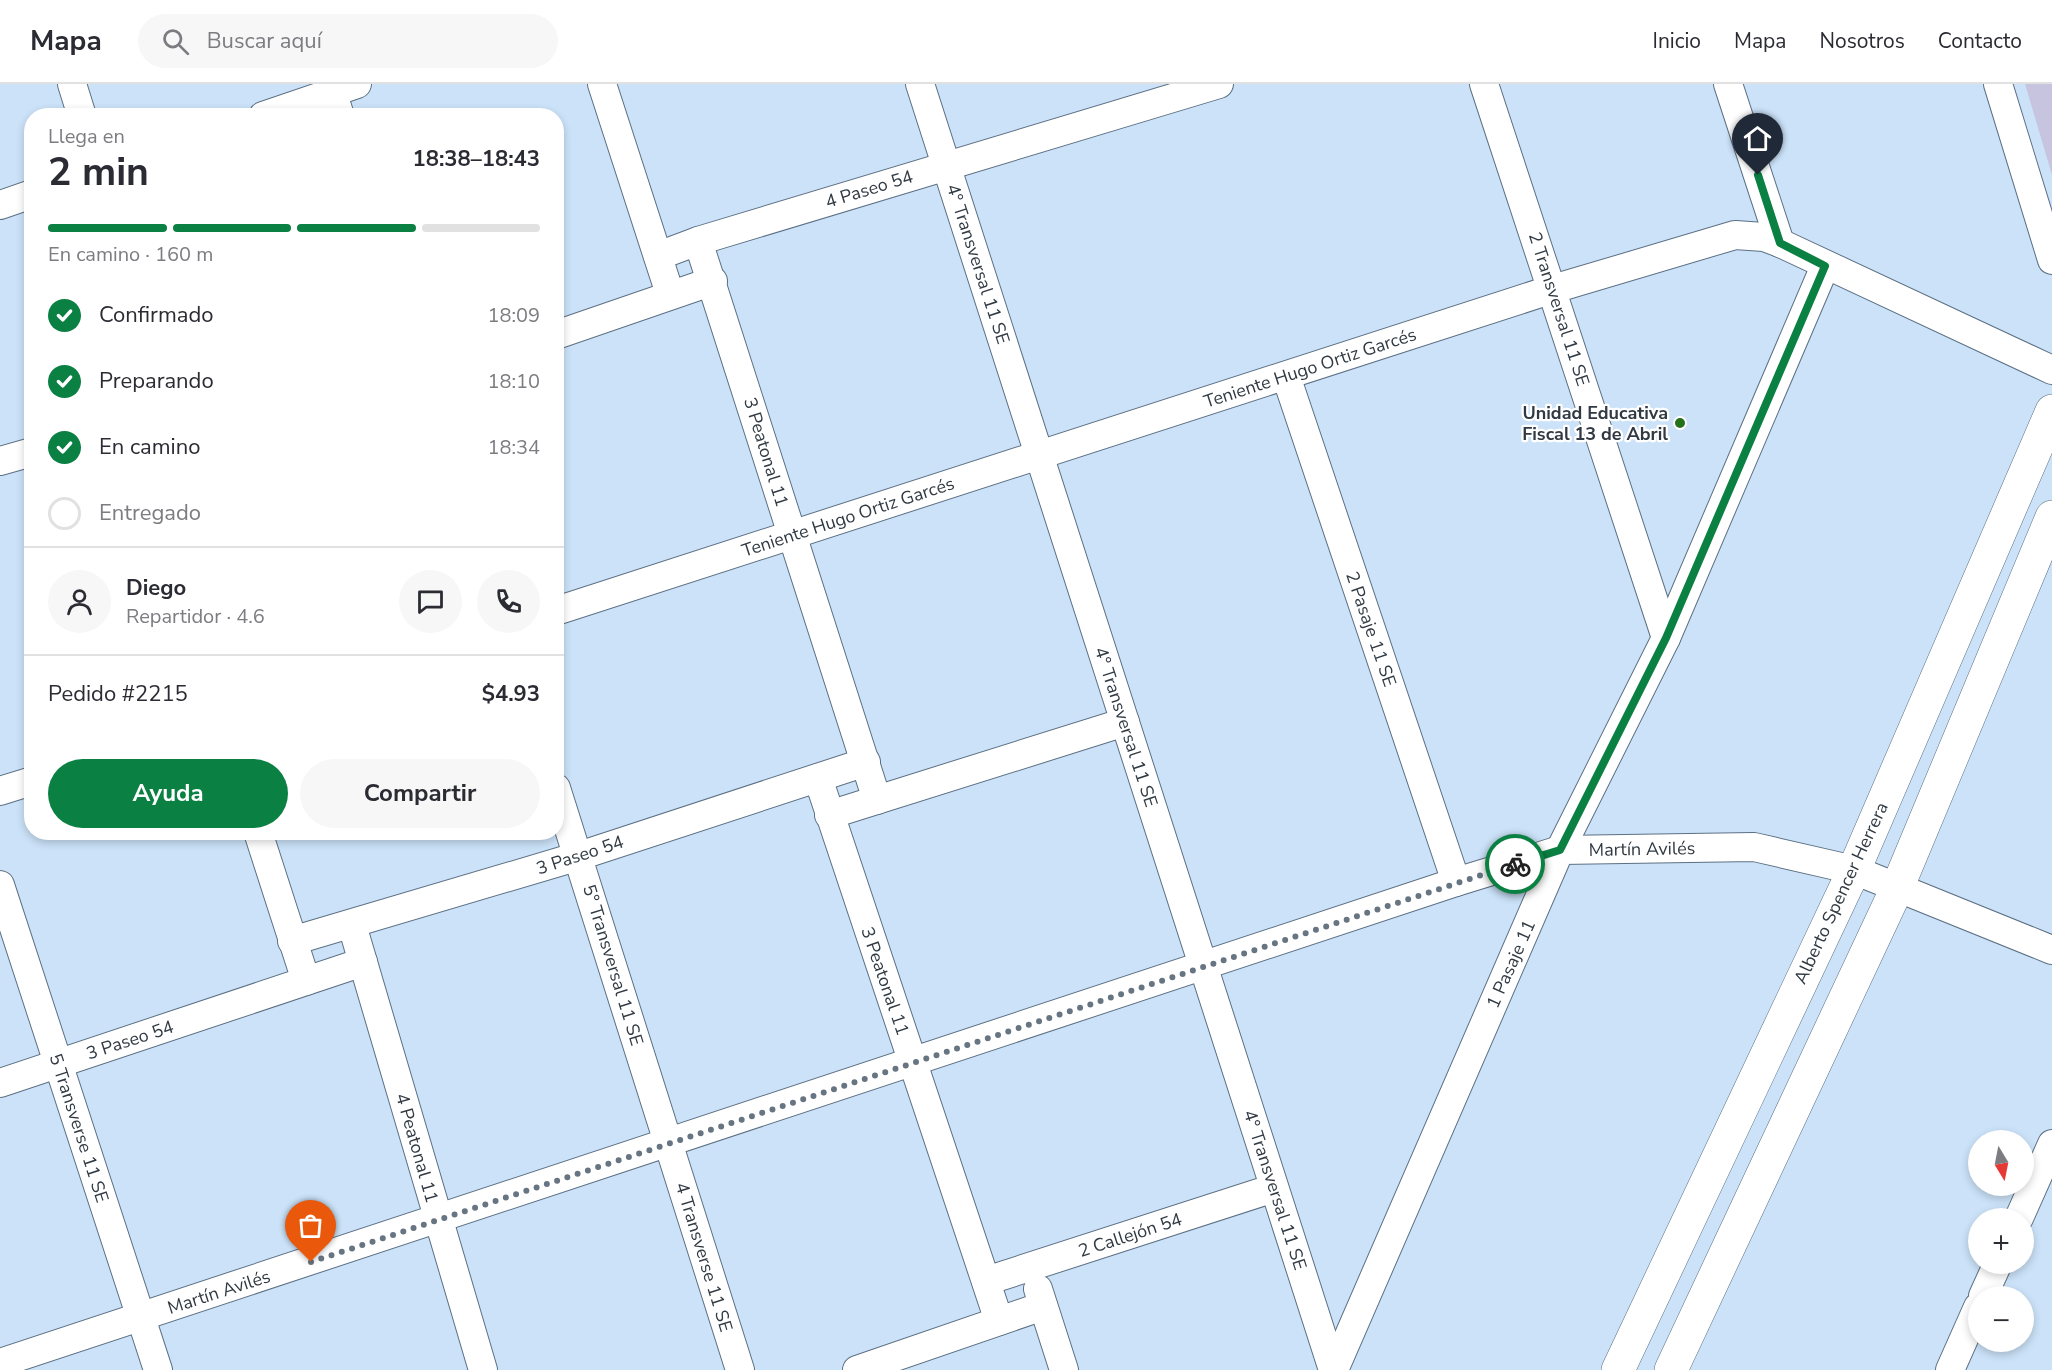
<!DOCTYPE html>
<html lang="es">
<head>
<meta charset="utf-8">
<style>
  :root { --surface:#fff; --page:#f7f7f7; --text:#2b2b33; --muted:#7c7c81; --line:#e1e1e2; --accent:#0b8043 }
  body { margin:0; font-family:"Nunito Sans",sans-serif; background:var(--page); color:var(--text); height:100vh; display:flex; flex-direction:column; font-size:22px; white-space:nowrap }
  * { box-sizing:border-box; margin:0 }
  p { font-size:20px; color:var(--muted) }
  .icon { flex:none; width:33px; height:33px; fill:none; stroke:currentColor; stroke-width:2; stroke-linecap:round; stroke-linejoin:round }
  .map { position:relative; flex:1; overflow:hidden }
  .side { position:absolute; left:24px; top:24px; width:540px; height:732px; display:flex; flex-direction:column; background:var(--surface); border-radius:24px; box-shadow:0 3px 9px #0003 }
  .side>* { flex:none }
  .needle { width:39px; rotate:170deg }
  .fabs { position:absolute; left:1968px; top:1046px; display:grid; gap:12px }
  .fabs a { display:grid; place-items:center; width:66px; height:66px; border-radius:50%; background:var(--surface); box-shadow:0 3px 9px #0003; font-size:30px }
  .pin { position:absolute; display:grid; place-items:center; width:51px; height:51px; color:#fff; margin:-62px -26px; border-radius:50% 50% 50% 0; rotate:-45deg; box-shadow:0 0 6px #0007 }
  .pin .icon { rotate:45deg }
  .courier { position:absolute; display:grid; place-items:center; width:60px; height:60px; margin:-30px; border:4px solid #0b8043; border-radius:50%; background:#fff; color:#222; box-shadow:0 2px 8px #0007 }
  .head em { font-style:normal; font-weight:700 }
  .head div { display:flex; flex-direction:column-reverse }
  .head { display:flex; align-items:center; justify-content:space-between; height:102px; padding:0 24px }
  h1 { font-size:39px; font-weight:700; line-height:45px }
  .bar { display:grid; grid-template-columns:repeat(4,1fr); gap:9px 6px; align-content:center; height:72px; padding:0 24px }
  .bar i { height:8px; border-radius:4px; background:var(--line) }
  .bar .selected { background:var(--accent) }
  .bar p { grid-column:span 4 }
  .line { display:flex; align-items:center; gap:15px; padding:0 24px; border-top:2px solid var(--line) }
  .line div { flex:1 }
  .round { display:grid; place-items:center; flex:none; width:63px; height:63px; border-radius:32px; background:var(--page) }
  ol { padding:0 24px; list-style:none }
  li { display:flex; align-items:center; gap:18px; height:66px }
  li p { margin-inline-start:auto }
  li .icon { padding:6px; border-radius:50%; background:var(--accent); color:#fff; stroke-width:4 }
  li:last-child { color:var(--muted) }
  li i { width:33px; height:33px; border:3px solid var(--line); border-radius:50% }
  .button { display:flex; gap:12px; margin-top:auto; padding:12px 24px }
  .button a { flex:1; height:69px; border-radius:36px; background:var(--accent); color:#fff; font-size:24px; font-weight:700; line-height:69px; text-align:center }
  .button a+a { background:var(--page); color:var(--text) }
  header { display:flex; align-items:center; gap:36px; box-sizing:border-box; height:84px; padding:0 30px; background:var(--surface); border-bottom:2px solid var(--line) }
  header strong { font-size:28px }
  nav { display:flex; gap:33px; margin-inline-start:auto; font-size:21px }
  .search { width:420px; height:54px; background:var(--page); display:flex; align-items:center; gap:15px; box-sizing:border-box; padding:0 21px; border-radius:33px; color:var(--muted); font-size:22px }
  .map>svg:first-child { display:block }
</style>
</head>
<body>
<header>
<strong>Mapa</strong>
<div class="search"><svg class="icon" aria-label="search" viewBox="0 0 24 24"><circle cx="10" cy="10" r="6"/><path d="M15 15l6 6"/></svg>Buscar aquí</div>
<nav><a>Inicio</a><a>Mapa</a><a>Nosotros</a><a>Contacto</a></nav>
</header>
<div class="map">
<svg width="2052" height="1286" viewBox="0 0 2052 1286">
  <rect width="100%" height="100%" fill="#cbe2f8"/>
  <polygon fill="#c7c4e0" points="2025,0 2052,0 2052,91"/>
  <g fill="none" stroke-linecap="round" stroke-linejoin="round">
    <g stroke="#5c7084" stroke-width="30">
      <g id="minor">
        <polyline points="72,0 82,32"/>
        <polyline points="330,0 340,32"/>
        <polyline points="602,0 670,210"/>
        <polyline points="920,0 1333,1286"/>
        <polyline points="1484,0 1666,554"/>
        <polyline points="1728,0 1780,159"/>
        <polyline points="1998,0 2052,176"/>
        <polyline points="263,32 357,0"/>
        <polyline points="0,121 32,110"/>
        <polyline points="698,157 877,716"/>
        <polyline points="658,172 698,157 1219,0"/>
        <polyline points="556,251 713,197"/>
        <polyline points="1286,292 1456,798"/>
        <polyline points="0,377 32,368"/>
        <polyline points="556,527 1553,205 1735,151 1764,153 1780,159 2052,286"/>
        <polyline points="818,694 999,1237"/>
        <polyline points="556,704 740,1286"/>
        <polyline points="0,707 32,697"/>
        <polyline points="829,731 1125,638"/>
        <polyline points="258,748 306,897"/>
        <polyline points="0,801 158,1286"/>
        <polyline points="352,841 483,1286"/>
        <polyline points="292,857 579,772 866,678"/>
        <polyline points="0,999 363,878"/>
        <polyline points="2019,1134 2052,1060"/>
        <polyline points="986,1197 1274,1104"/>
        <polyline points="1038,1205 1064,1286"/>
        <polyline points="1983,1212 1998,1179"/>
        <polyline points="0,1279 1456,798 1560,766 1754,763 1854,786 2052,866"/>
        <polyline points="857,1286 1043,1222"/>
        <polyline points="1334,1286 1560,766 1666,554 1825,182"/>
        <polyline points="1950,1286 1978,1223"/>
      </g>
    </g>
    <g stroke="#5c7084" stroke-width="34">
      <g id="tertiary">
        <polyline points="1618,1286 1854,786 2052,327"/>
        <polyline points="1671,1286 1898,802 2052,433"/>
      </g>
    </g>
    <use href="#minor" stroke="#fff" stroke-width="28"/>
    <use href="#tertiary" stroke="#fff" stroke-width="33"/>
  </g>
  <g fill="none" stroke-linecap="round" stroke-linejoin="round">
    <polyline stroke="#677582" stroke-width="6" stroke-dasharray="0 10.8" points="311,1178 1515,780"/>
    <polyline stroke="#0b8043" stroke-width="8" points="1515,780 1560,766 1666,554 1825,182 1780,159 1758,91"/>
  </g>
  <circle fill="#24731a" stroke="#fff" stroke-width="2" cx="1680" cy="339" r="6"/>
  <g text-anchor="middle" dominant-baseline="central" stroke-width="4.5" stroke-linejoin="round" paint-order="stroke">
    <g font-size="18" fill="#313a43" stroke="#fff">
      <text transform="translate(869 105) rotate(-17)">4 Paseo 54</text>
      <text transform="translate(978 180) rotate(72)">4° Transversal 11 SE</text>
      <text transform="translate(1559 225) rotate(72)">2 Transversal 11 SE</text>
      <text transform="translate(1310 284) rotate(-18)">Teniente Hugo Ortiz Garcés</text>
      <text transform="translate(766 368) rotate(73)">3 Peatonal 11</text>
      <text transform="translate(848 433) rotate(-18)">Teniente Hugo Ortiz Garcés</text>
      <text transform="translate(1371 545) rotate(71)">2 Pasaje 11 SE</text>
      <text transform="translate(1126 643) rotate(72)">4° Transversal 11 SE</text>
      <text transform="translate(1642 765) rotate(-1)">Martín Avilés</text>
      <text transform="translate(580 771) rotate(-18)">3 Paseo 54</text>
      <text transform="translate(1841 809) rotate(-65)">Alberto Spencer Herrera</text>
      <text transform="translate(1511 880) rotate(-66)">1 Pasaje 11</text>
      <text transform="translate(613 881) rotate(73)">5° Transversal 11 SE</text>
      <text transform="translate(885 897) rotate(71)">3 Peatonal 11</text>
      <text transform="translate(130 956) rotate(-18)">3 Paseo 54</text>
      <text transform="translate(79 1044) rotate(72)">5 Transverse 11 SE</text>
      <text transform="translate(417 1064) rotate(74)">4 Peatonal 11</text>
      <text transform="translate(1275 1106) rotate(72)">4° Transversal 11 SE</text>
      <text transform="translate(1130 1151) rotate(-18)">2 Callejón 54</text>
      <text transform="translate(704 1173) rotate(73)">4 Transverse 11 SE</text>
      <text transform="translate(219 1208) rotate(-18)">Martín Avilés</text>
    </g>
    <g font-size="18" font-weight="bold" fill="#313a43" stroke="#fff" text-anchor="end">
      <text x="1668" y="329">Unidad Educativa<tspan x="1668" dy="21">Fiscal 13 de Abril</tspan></text>
    </g>
  </g>
</svg>
<div class="fabs">
<a><svg class="needle" viewBox="-14 -14 28 28"><path d="M0-13l5 13h-10z" fill="#e53935"/><path d="M0 13l5-13h-10z" fill="#7c7c81"/></svg></a>
<a>+</a>
<a>−</a>
</div>
<div class="pin" style="left:311px;top:1178px;background:#ea580c"><svg class="icon" aria-label="bag" viewBox="0 0 24 24"><path d="M5 8h14l-1 12H6zM9 8a3 3 0 0 1 6 0"/></svg></div>
<div class="pin" style="left:1758px;top:91px;background:#1f2937"><svg class="icon" aria-label="home" viewBox="0 0 24 24"><path d="M3 11l9-7 9 7M6 9v11h12V9"/></svg></div>
<div class="courier" style="left:1515px;top:780px"><svg class="icon" aria-label="bike" viewBox="0 0 24 24"><circle cx="6" cy="16" r="4"/><circle cx="18" cy="16" r="4"/><path d="M6 16l4-8h5l3 8M10 8l3 8H6M13 5h3"/></svg></div>
<section class="side">
<div class="head"><div><h1>2 min</h1><p>Llega en</p></div><em>18:38–18:43</em></div>
<div class="bar"><i class="selected"></i><i class="selected"></i><i class="selected"></i><i></i><p>En camino · 160 m</p></div>
<ol>
<li><svg class="icon" aria-label="check" viewBox="0 0 24 24"><path d="M5 12l5 5 9-10"/></svg>Confirmado<p>18:09</p></li>
<li><svg class="icon" aria-label="check" viewBox="0 0 24 24"><path d="M5 12l5 5 9-10"/></svg>Preparando<p>18:10</p></li>
<li><svg class="icon" aria-label="check" viewBox="0 0 24 24"><path d="M5 12l5 5 9-10"/></svg>En camino<p>18:34</p></li>
<li><i></i>Entregado</li>
</ol>
<div class="line" style="height:108px"><a class="round"><svg class="icon" aria-label="person" viewBox="0 0 24 24"><circle cx="12" cy="8" r="4"/><path d="M4 21q1-7 8-7t8 7"/></svg></a><div><b>Diego</b><p>Repartidor · 4.6</p></div><a class="round"><svg class="icon" aria-label="chat" viewBox="0 0 24 24"><path d="M4 5h16v11H9l-5 4z"/></svg></a><a class="round"><svg class="icon" aria-label="phone" viewBox="0 0 24 24"><path d="M5 4h4l2 5-3 2q2 4 5 5l2-3 5 2v4C11 20 4 13 5 4z"/></svg></a></div>
<div class="line" style="height:78px"><div>Pedido #2215</div><b>$4.93</b></div>
<div class="button"><a>Ayuda</a><a>Compartir</a></div>
</section>
</div>
</body>
</html>
